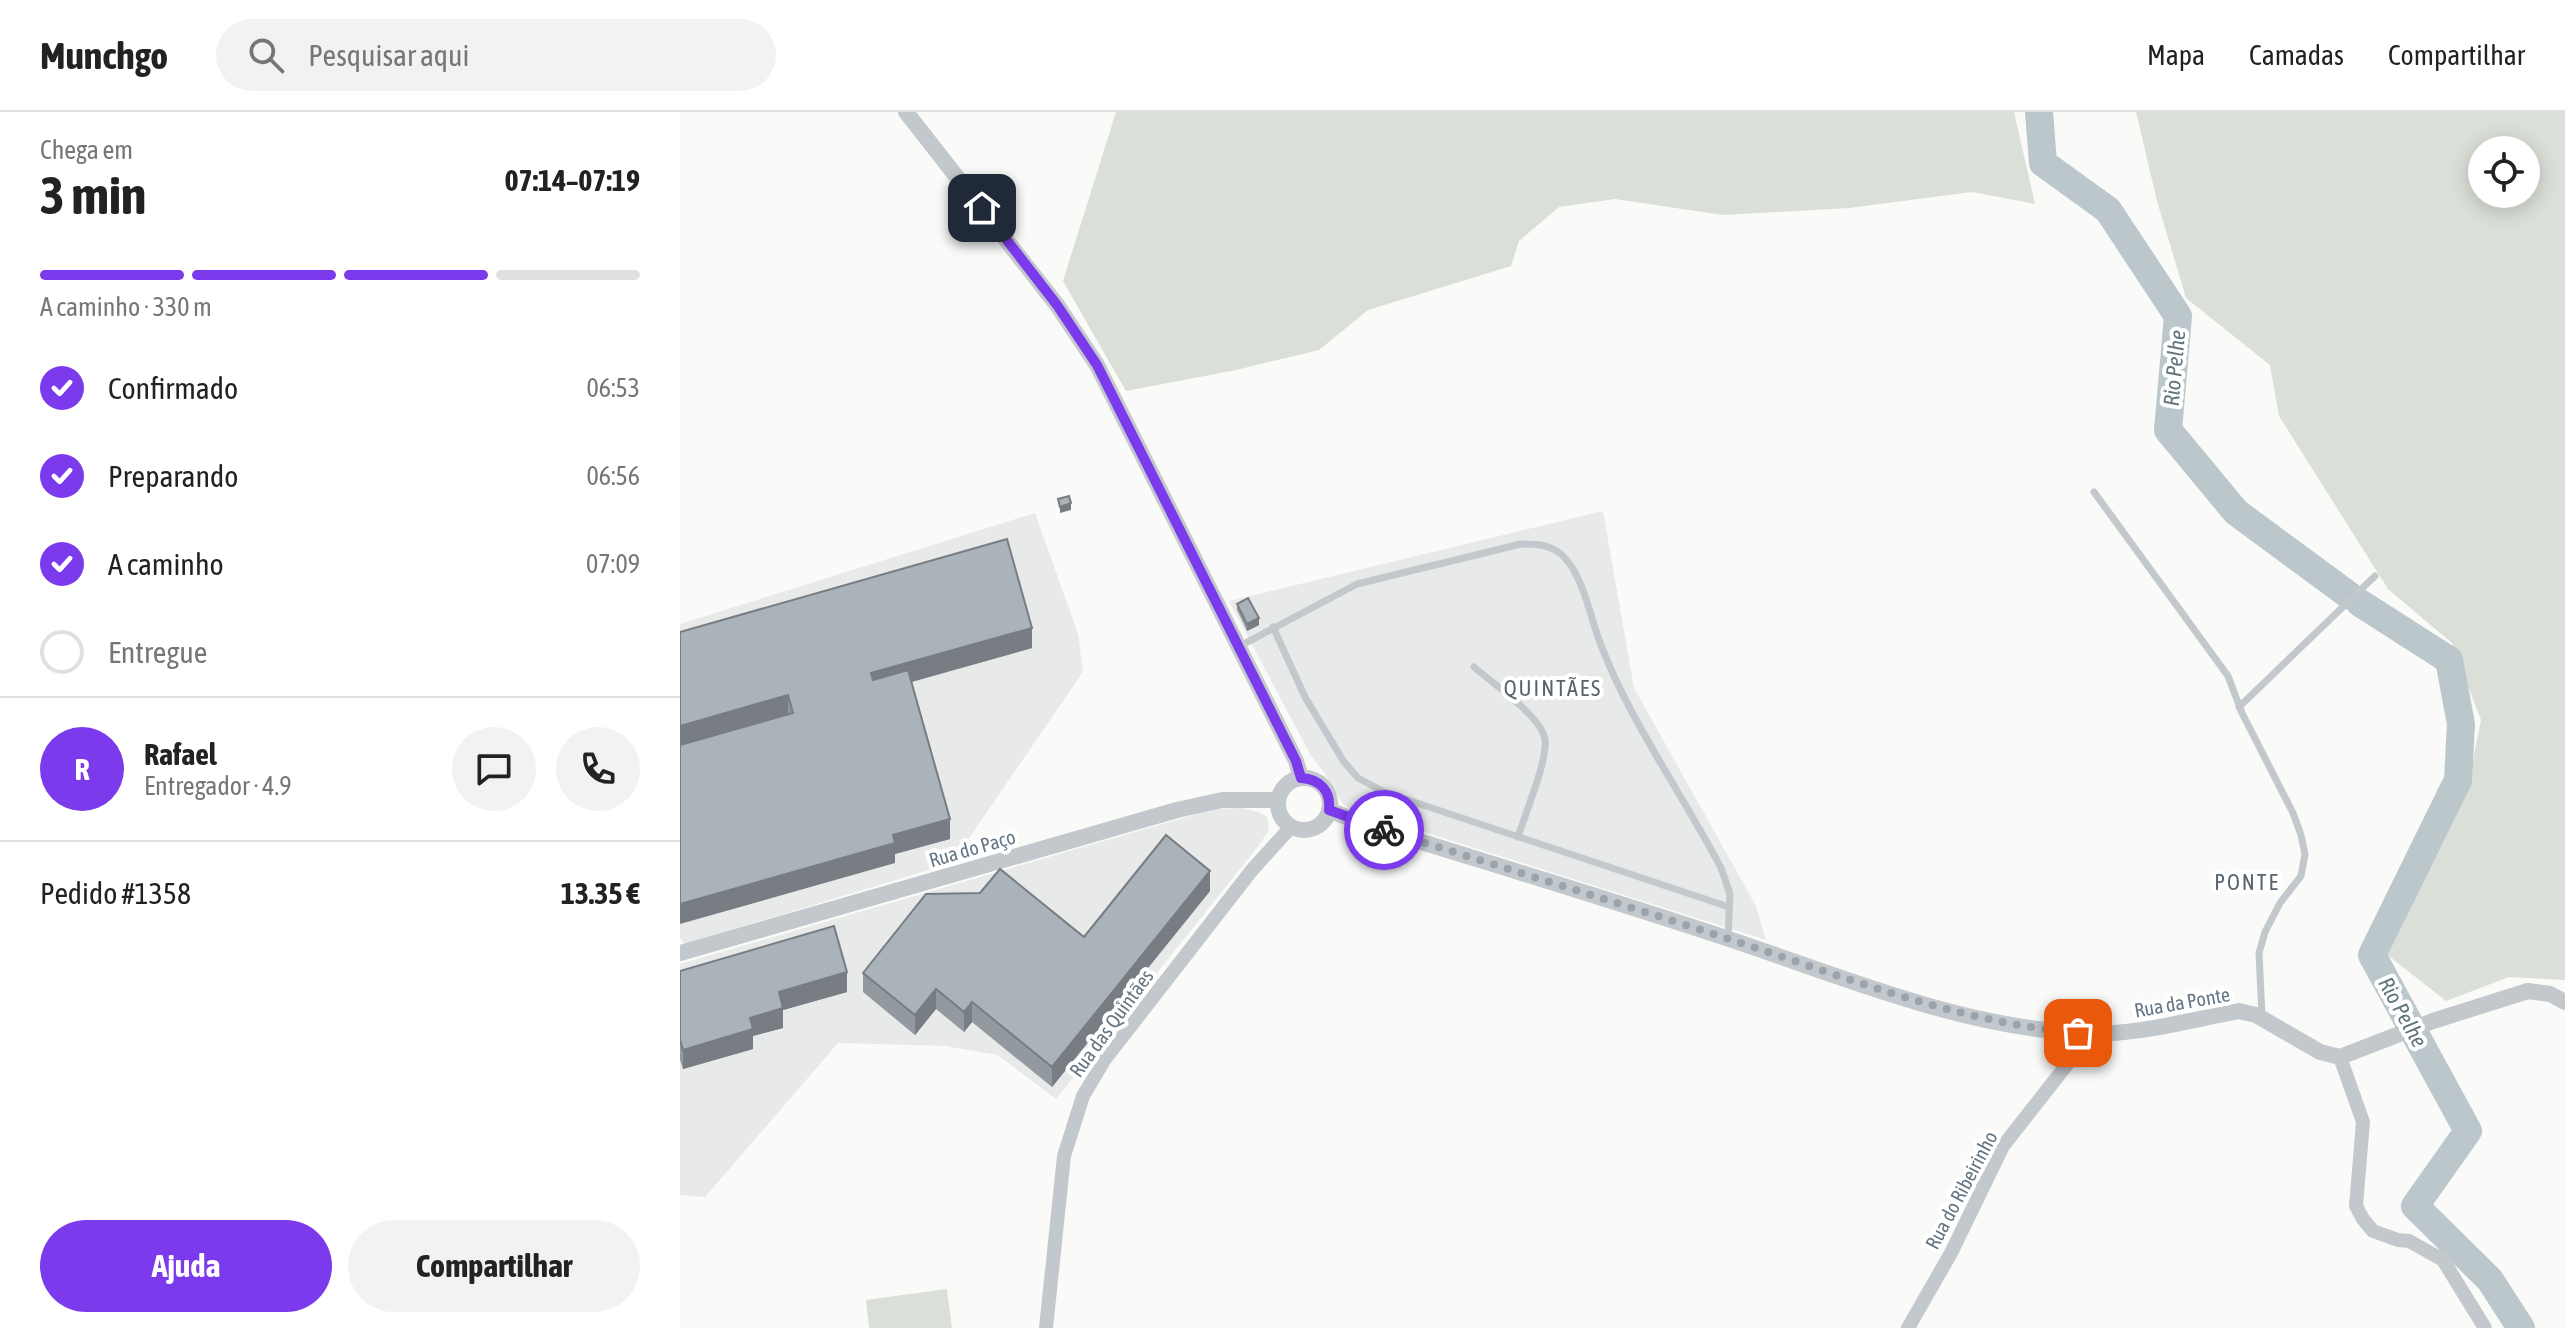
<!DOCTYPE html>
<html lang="pt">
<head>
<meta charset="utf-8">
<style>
  :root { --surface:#fff; --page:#f2f2f2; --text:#222; --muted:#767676; --line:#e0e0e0; --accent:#7c3aed }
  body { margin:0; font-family:"Asap Condensed",sans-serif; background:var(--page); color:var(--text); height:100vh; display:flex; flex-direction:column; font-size:30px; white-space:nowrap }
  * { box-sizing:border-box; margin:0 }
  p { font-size:26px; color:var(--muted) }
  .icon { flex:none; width:44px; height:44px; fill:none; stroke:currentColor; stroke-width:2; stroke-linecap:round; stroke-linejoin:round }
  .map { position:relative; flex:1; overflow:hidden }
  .sheet { display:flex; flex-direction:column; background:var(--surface); width:680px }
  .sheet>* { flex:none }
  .tools { position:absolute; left:1788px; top:24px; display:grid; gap:16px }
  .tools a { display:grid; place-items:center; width:72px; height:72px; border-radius:50%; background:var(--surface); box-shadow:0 4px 20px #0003; font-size:40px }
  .pin { position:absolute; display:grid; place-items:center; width:68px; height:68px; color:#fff; margin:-34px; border-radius:16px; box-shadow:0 4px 12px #0006 }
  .courier { position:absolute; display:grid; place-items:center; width:80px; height:80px; margin:-40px; border:6px solid #7c3aed; border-radius:50%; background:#fff; color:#222; box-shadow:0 2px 10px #0007 }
  .overview em { font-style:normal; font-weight:700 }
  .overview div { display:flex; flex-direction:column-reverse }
  .overview { display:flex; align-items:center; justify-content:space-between; height:136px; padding:0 40px }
  h1 { font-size:52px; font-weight:700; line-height:60px }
  .bar { display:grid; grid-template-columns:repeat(4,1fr); gap:12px 8px; align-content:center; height:96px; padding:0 40px }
  .bar i { height:10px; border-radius:6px; background:var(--line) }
  .bar .current { background:var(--accent) }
  .bar p { grid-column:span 4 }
  .line { display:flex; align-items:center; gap:20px; padding:0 40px; border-top:2px solid var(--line) }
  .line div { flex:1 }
  .round { display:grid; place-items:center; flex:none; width:84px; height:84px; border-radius:42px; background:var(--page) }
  ol { padding:0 40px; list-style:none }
  li { display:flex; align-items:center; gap:24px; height:88px }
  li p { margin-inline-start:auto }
  li .icon { padding:8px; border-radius:50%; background:var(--accent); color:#fff; stroke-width:4 }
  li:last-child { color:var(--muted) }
  li i { width:44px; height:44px; border:4px solid var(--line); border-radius:50% }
  .cta { display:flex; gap:16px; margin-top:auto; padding:16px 40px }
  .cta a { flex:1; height:92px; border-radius:48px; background:var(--accent); color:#fff; font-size:32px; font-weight:700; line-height:92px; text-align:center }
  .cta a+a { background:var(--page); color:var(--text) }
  header { display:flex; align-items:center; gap:48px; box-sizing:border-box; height:112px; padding:0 40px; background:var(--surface); border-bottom:2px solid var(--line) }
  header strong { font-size:38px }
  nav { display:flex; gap:44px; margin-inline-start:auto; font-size:28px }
  .search { width:560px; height:72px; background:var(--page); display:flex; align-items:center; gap:20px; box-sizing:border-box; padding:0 28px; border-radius:44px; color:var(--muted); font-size:30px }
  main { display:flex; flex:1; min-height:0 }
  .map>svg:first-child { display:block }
</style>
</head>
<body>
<header>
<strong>Munchgo</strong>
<div class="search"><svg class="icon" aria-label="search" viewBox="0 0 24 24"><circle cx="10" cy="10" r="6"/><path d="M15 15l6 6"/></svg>Pesquisar aqui</div>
<nav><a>Mapa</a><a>Camadas</a><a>Compartilhar</a></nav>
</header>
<main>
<section class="sheet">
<div class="overview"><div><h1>3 min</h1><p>Chega em</p></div><em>07:14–07:19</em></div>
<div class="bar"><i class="current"></i><i class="current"></i><i class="current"></i><i></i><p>A caminho · 330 m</p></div>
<ol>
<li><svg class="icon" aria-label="check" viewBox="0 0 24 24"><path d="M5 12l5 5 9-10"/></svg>Confirmado<p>06:53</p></li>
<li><svg class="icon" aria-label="check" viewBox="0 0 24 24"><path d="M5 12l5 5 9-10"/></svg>Preparando<p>06:56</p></li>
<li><svg class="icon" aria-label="check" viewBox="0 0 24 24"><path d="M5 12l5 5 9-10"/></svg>A caminho<p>07:09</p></li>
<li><i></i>Entregue</li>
</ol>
<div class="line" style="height:144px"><b class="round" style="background:var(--accent);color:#fff">R</b><div><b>Rafael</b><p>Entregador · 4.9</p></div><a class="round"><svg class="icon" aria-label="chat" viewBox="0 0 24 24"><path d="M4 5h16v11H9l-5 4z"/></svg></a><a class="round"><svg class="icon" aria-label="phone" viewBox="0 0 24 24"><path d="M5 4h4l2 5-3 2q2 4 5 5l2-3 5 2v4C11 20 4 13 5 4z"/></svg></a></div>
<div class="line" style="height:104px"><div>Pedido #1358</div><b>13.35 €</b></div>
<div class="cta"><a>Ajuda</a><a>Compartilhar</a></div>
</section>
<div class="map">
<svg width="1885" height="1216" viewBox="0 0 1885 1216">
  <rect width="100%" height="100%" fill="#fafaf8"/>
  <g fill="#e8e9e9">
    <polygon points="923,399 954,576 1076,794 1086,828 671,697 663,692 645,662 631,644 549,489"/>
    <polygon points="355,401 398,522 403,560 272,751 4,832 0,826 0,512"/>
    <polygon points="563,696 579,700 587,705 589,718 577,736 376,987 318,943 265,934 158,931 25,1085 0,1083 0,852 534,697"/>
  </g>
  <g fill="#dadfd7" fill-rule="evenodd">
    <polygon points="436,0 1334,0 1355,92 1292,80 1169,96 1043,103 935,87 879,95 839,129 831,154 688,198 639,238 556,258 446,279 383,169"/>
    <path d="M1456,0H1885V868L1829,865L1766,889L1705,841L1787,678L1801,608L1772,531L1708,477L1599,304L1590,253L1506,186L1477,89ZM1802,38H1846V82H1802Z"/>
    <polygon points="267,1177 272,1216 189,1216 186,1188"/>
  </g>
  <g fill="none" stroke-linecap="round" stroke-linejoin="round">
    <g stroke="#bbc7cb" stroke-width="28">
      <polyline points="1359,0 1363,51 1428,98 1498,204 1488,318 1556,400 1670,484"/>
      <polyline points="1680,491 1769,548 1781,612 1778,668 1692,843 1788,1019 1735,1094 1810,1168 1841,1216"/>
    </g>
    <g stroke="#c3c8cc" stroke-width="7">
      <polyline points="1414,380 1548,564 1562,601 1613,701 1621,723 1625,742 1621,764 1600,791 1585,820 1579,841 1582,904"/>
      <polyline points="593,515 625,585 664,650 678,666 704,680 1049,795"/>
      <path d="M560,534L677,472L841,432C856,432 868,432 881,442C902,461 909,499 918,525C946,604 1002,681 1041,756L1050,782L1048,827"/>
      <path d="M794,555C812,571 861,604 865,627C868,648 845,702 838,725"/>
      <polyline points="1559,595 1695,464"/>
    </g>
    <g stroke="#c3c8cc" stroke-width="14">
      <polyline points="1660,945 1683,1010 1676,1094 1683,1107 1693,1119 1718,1128 1729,1129 1763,1148 1805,1216"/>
      <polyline points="366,1216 384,1044 403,984 425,947 572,758 611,715"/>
      <polyline points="1228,1216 1271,1141 1323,1034 1389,950 1398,921"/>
    </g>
    <g stroke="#c3c8cc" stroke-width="16">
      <polyline points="226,0 377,193 417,253 616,649 621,666"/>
      <circle cx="624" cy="692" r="26"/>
      <path d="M649,698L681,711C805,750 929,787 1052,828C1162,865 1279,914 1397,921C1451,925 1506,909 1559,899L1576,903L1640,940L1660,945L1753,909L1848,879L1870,882L1885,890"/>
      <polyline points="0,841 497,698 542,688 598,688"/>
    </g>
  </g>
  <g fill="#929a9f">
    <polygon points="557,492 579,513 567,519 557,498"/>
    <polygon points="0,520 352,536 232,570 270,727 215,742 215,751"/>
    <polygon points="530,779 372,975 292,910 284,920 256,897 235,923 183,880 183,861 404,825"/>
    <polygon points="0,859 167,880 103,898 103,916 73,924 73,937 3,957 0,948"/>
  </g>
  <g fill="#777d82">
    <polygon points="391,391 391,398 380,401 380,395"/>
    <polygon points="579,506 579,513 567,519 567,512"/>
    <polygon points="352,516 352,536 191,581 191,561"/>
    <polygon points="108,583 108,603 0,634 0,614"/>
    <polygon points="270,707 270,727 215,742 215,751 0,812 0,792 213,723"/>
    <polygon points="530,759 530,779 372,975 372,955"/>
    <polygon points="167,860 167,880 103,898 103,916 73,924 73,937 3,957 3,938 70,906 99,880"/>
    <polygon points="256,877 256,897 235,923 235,903"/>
    <polygon points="292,890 292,910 284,920 284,900"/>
  </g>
  <g fill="#aab3b9" stroke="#777d82" stroke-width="2">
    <polygon points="389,384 391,391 380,395 378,387"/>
    <polygon points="327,427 352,516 191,561 193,568 228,558 270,707 213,723 215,731 0,792 0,633 113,601 108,583 0,614 0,520"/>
    <polygon points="568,486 579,506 567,512 557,492"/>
    <polygon points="486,723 530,759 372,955 292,890 284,900 256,877 235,903 183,861 246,782 300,781 320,757 404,825"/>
    <polygon points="154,814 167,860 99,880 103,896 70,906 73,917 3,938 0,928 0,859"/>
  </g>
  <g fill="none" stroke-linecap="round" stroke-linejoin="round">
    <path stroke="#99a4ac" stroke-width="8" stroke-dasharray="0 14.4" d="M704,718C818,754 932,789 1046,826C1163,864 1275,910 1398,921"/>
    <path stroke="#7c3aed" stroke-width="10" d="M302,96L377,193L417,253L616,649L621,666C640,667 651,679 649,698L704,718"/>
  </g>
  <g text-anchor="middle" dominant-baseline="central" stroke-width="8" stroke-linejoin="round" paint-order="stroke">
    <g font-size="20" fill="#657683" stroke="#fff">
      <text transform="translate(292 736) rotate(-16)">Rua do Paço</text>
      <text transform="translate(1502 890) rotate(-10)">Rua da Ponte</text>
      <text transform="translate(431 911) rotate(-54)">Rua das Quintães</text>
      <text transform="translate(1281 1078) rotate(-62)">Rua do Ribeirinho</text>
    </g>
    <g font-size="22" font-style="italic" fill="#60757c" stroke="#fff">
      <text transform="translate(1494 256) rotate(-85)">Rio Pelhe</text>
      <text transform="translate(1723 900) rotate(61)">Rio Pelhe</text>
    </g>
    <g font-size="22" letter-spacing="2" fill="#57646e" stroke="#fff">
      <text x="873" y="576">QUINTÃES</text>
      <text x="1567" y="770">PONTE</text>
    </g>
  </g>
</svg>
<div class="tools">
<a><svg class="icon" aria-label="locate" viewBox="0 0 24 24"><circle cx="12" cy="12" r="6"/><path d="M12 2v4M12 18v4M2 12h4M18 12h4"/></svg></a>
</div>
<div class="pin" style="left:1398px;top:921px;background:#ea580c"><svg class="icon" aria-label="bag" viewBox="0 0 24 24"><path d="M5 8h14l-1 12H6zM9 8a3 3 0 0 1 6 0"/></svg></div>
<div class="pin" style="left:302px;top:96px;background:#1f2937"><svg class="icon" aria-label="home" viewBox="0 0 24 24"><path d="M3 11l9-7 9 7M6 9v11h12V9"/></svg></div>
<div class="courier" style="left:704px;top:718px"><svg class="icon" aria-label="bike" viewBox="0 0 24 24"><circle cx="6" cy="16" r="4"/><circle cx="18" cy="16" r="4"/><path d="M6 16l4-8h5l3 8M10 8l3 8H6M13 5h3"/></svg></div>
</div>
</main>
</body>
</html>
